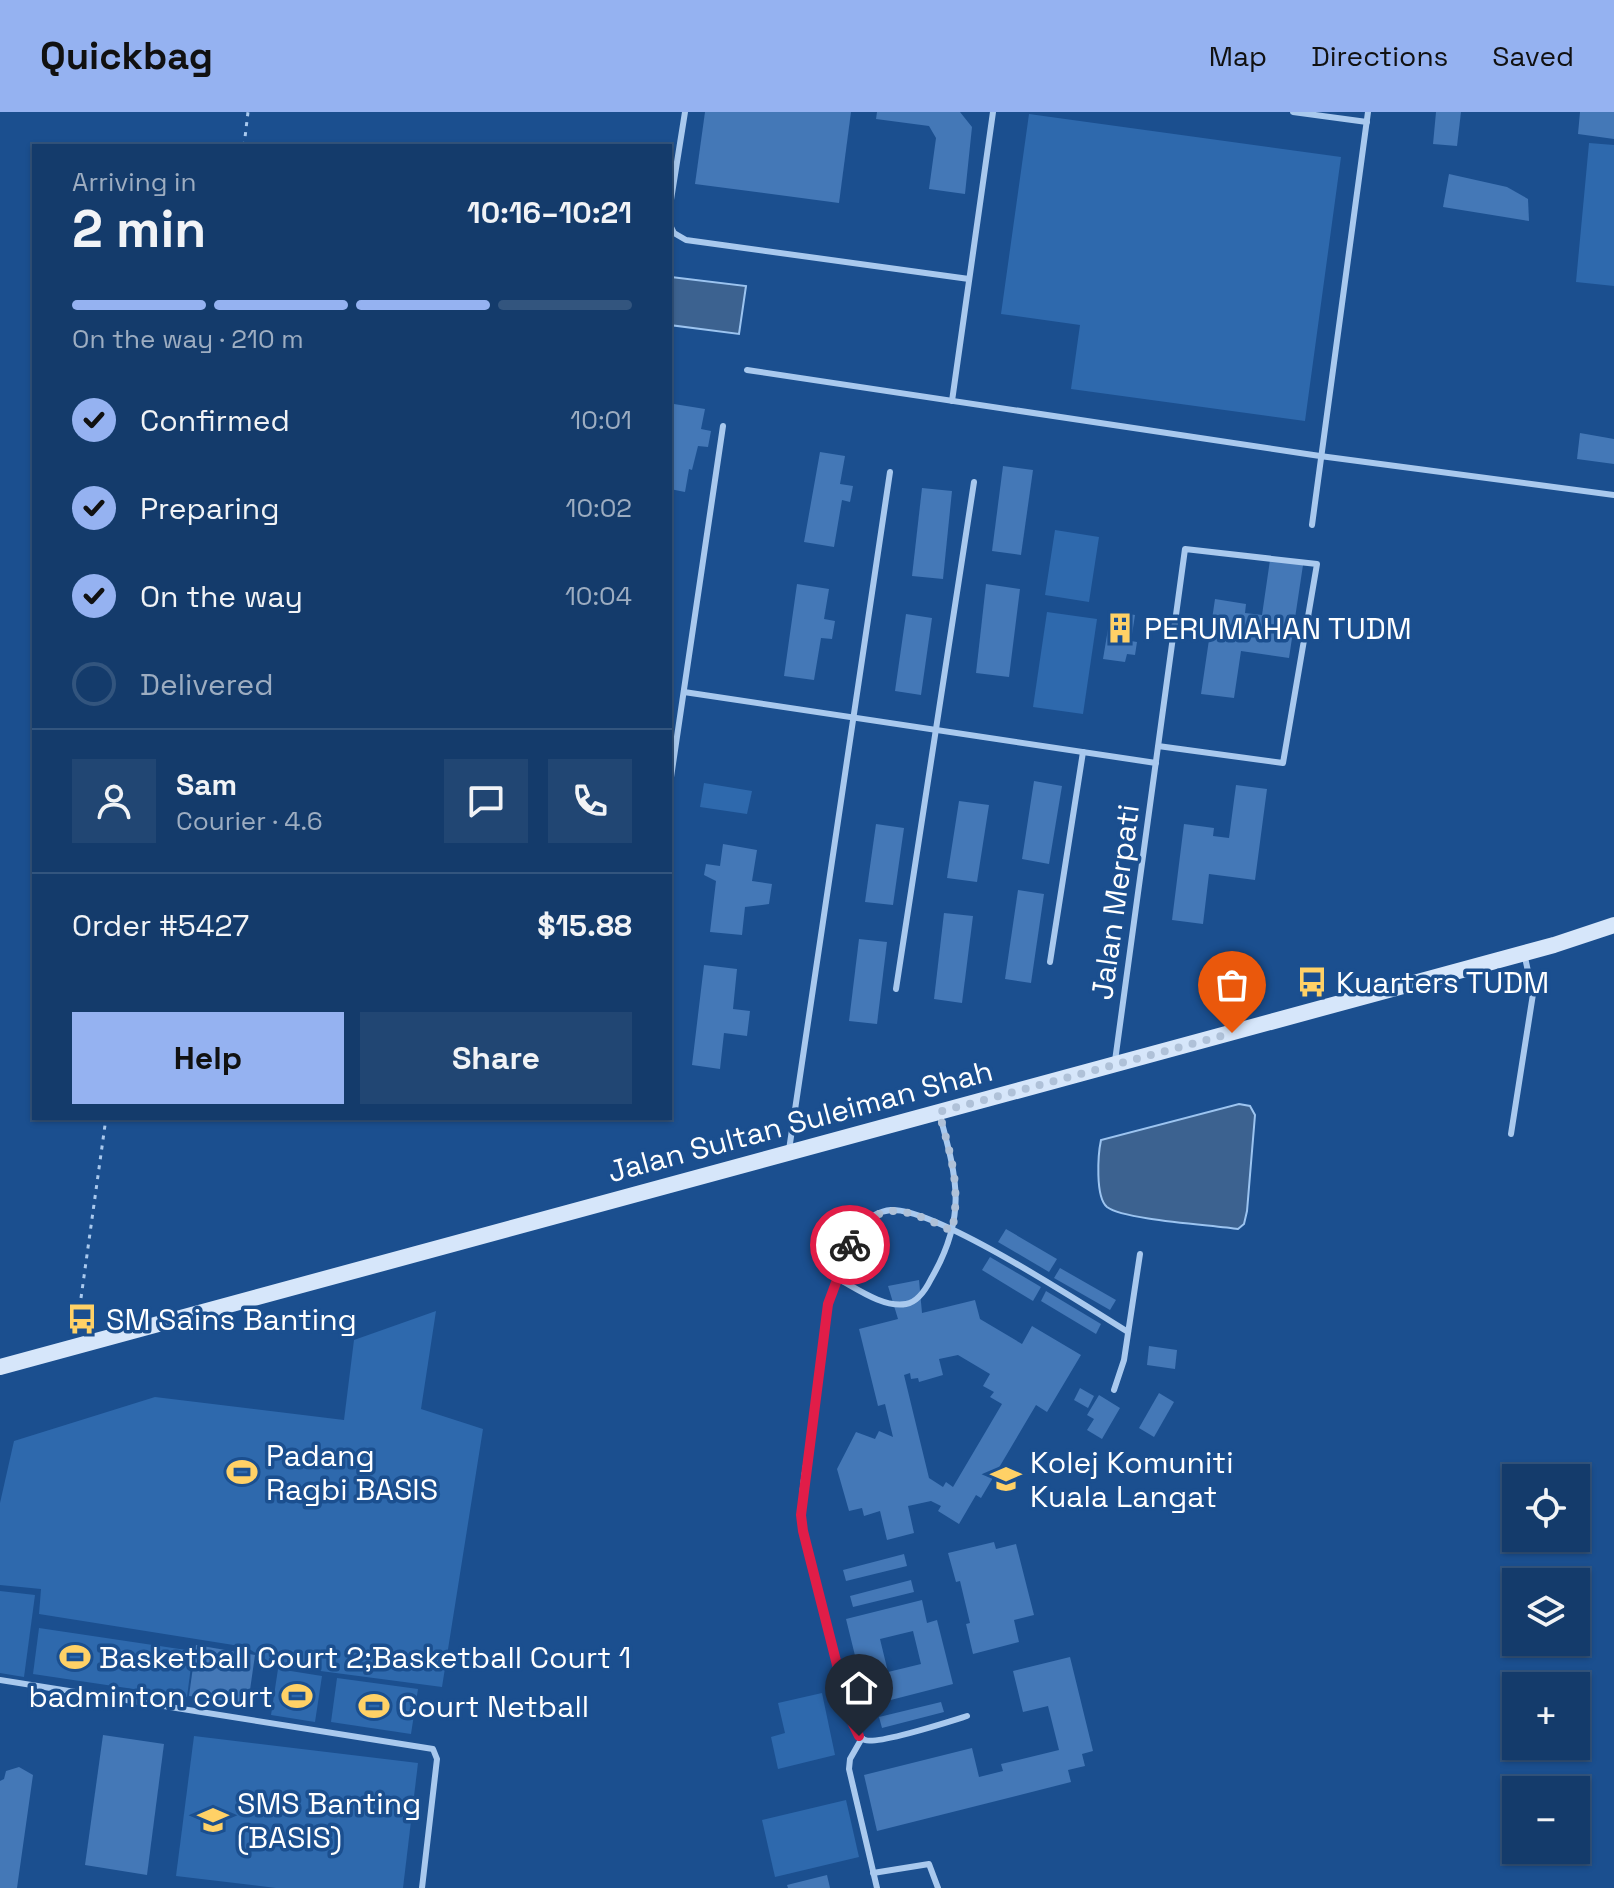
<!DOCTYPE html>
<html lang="en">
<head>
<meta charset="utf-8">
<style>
  :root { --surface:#143b6b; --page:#214673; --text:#f1f3f6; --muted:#9dadc1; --line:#33557e; --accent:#95b2f1 }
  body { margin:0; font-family:"Space Grotesk",sans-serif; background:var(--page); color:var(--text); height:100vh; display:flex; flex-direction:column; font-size:30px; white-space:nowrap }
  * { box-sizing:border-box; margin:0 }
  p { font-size:26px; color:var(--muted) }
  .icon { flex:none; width:44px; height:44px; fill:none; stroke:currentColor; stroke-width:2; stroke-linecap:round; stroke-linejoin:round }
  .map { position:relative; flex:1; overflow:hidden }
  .drawer { position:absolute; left:32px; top:32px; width:640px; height:976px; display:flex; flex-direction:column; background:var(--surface); border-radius:0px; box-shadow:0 2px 6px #0004,0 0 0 2px var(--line) }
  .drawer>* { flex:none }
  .fabs { position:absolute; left:1502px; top:1352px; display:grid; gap:16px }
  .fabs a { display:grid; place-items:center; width:88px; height:88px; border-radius:0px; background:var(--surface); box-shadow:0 2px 6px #0004,0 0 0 2px var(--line); font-size:40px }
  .pin { position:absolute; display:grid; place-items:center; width:68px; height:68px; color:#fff; margin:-82px -34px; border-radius:50% 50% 50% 0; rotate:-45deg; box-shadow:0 0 8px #0007 }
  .pin .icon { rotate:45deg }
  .courier { position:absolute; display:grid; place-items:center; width:80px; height:80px; margin:-40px; border:6px solid #e11d48; border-radius:50%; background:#fff; color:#222; box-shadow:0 2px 10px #0007 }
  .summary em { font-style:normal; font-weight:700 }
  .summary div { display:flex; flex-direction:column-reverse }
  .summary { display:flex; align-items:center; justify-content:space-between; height:136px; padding:0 40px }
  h1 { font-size:52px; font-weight:700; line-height:60px }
  .bar { display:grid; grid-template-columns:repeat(4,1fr); gap:12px 8px; align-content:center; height:96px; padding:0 40px }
  .bar i { height:10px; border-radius:6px; background:var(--line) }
  .bar .selected { background:var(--accent) }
  .bar p { grid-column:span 4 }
  .line { display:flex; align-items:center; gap:20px; padding:0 40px; border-top:2px solid var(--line) }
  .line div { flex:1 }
  .round { display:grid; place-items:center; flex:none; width:84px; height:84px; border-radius:0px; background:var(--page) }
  ol { padding:0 40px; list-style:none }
  li { display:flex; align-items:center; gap:24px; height:88px }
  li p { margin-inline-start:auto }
  li .icon { padding:8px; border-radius:50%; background:var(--accent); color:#111; stroke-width:4 }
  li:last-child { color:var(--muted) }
  li i { width:44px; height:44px; border:4px solid var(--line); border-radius:50% }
  .action { display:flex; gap:16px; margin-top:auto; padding:16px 40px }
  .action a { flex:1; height:92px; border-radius:0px; background:var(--accent); color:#111; font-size:32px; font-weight:700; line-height:92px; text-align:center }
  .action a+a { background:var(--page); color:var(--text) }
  header { display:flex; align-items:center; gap:48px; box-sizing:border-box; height:112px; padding:0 40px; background:var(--accent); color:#111 }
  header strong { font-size:38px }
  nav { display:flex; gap:44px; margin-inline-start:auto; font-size:28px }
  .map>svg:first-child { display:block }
</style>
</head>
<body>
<header>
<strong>Quickbag</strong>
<nav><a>Map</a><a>Directions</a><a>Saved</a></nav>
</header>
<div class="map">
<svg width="1614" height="1776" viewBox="0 0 1614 1776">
  <rect width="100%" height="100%" fill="#1b4f8f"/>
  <g fill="#2e69ad">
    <polygon points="1029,2 1341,45 1305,309 1071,277 1080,213 1001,202"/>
    <polygon points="1589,31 1614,33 1614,174 1576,170"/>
    <polygon points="1055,418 1099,425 1089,490 1045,483"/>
    <polygon points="1047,500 1097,507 1083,602 1033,595"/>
    <polygon points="704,671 752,679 747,702 700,695"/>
    <polygon points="436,1199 421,1297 483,1317 442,1575 275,1553 246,1535 39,1502 41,1477 0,1473 0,1391 14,1329 155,1285 344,1308 354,1228"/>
    <polygon points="0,1479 35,1483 24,1565 0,1561"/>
    <polygon points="39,1516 193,1539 187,1585 33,1562"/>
    <polygon points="278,1557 322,1564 315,1610 271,1603"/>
    <polygon points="337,1566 418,1577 411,1622 331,1610"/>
    <polygon points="822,1581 835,1643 778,1657 771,1625 785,1621 778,1591"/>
    <polygon points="194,1624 418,1651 403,1776 276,1776 176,1764"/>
    <polygon points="846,1688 859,1745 775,1765 762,1708"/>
  </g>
  <g fill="#3c6290" stroke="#9cc4f0" stroke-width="2">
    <polygon points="671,165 746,174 739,222 670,213"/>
    <path d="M1239,992L1250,994L1255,1003L1247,1099L1244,1112L1238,1117C1213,1113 1124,1108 1107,1095C1095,1085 1098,1042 1101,1028Z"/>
  </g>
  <g fill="#4478b7" fill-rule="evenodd">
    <polygon points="705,0 851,0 839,91 695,72"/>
    <polygon points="877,0 960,0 972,15 965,82 929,77 936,26 929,14 876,7"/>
    <polygon points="1436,0 1461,0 1457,34 1433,32"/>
    <polygon points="1580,0 1614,0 1614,27 1578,22"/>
    <polygon points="1449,62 1507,75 1528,87 1529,109 1443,95"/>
    <polygon points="674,292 705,297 701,317 711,319 708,335 698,334 692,358 689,357 685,380 670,377 673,343 670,343 670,328 673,319 670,318"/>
    <polygon points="1580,321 1614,327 1614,352 1577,347"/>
    <polygon points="820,340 845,344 840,372 853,374 850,390 842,388 834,435 804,430"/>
    <polygon points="1003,354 1033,358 1021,443 992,439"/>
    <polygon points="922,376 952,379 943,467 912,464"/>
    <polygon points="1270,448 1303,453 1289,546 1241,539 1234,586 1201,582 1215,487 1246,492 1245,501 1262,503"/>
    <polygon points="797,472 829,477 824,507 835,509 832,527 821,526 814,568 784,564"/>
    <polygon points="986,472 1020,477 1009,565 976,561"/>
    <polygon points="1111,499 1135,503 1131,529 1137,530 1135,543 1127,542 1125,550 1103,547"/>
    <polygon points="906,502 932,506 921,583 895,579"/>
    <polygon points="1034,669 1062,674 1049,752 1022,747"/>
    <polygon points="1236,673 1267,677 1255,768 1209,762 1203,812 1172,808 1184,712 1214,716 1213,724 1229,726"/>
    <polygon points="959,689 989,693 977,770 947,766"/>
    <polygon points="876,712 904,716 893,793 865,790"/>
    <polygon points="723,732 757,738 752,769 772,772 769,792 745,795 742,823 710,820 716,769 704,763 706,752 720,754"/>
    <polygon points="1018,778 1044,782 1031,871 1005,867"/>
    <polygon points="944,801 973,804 962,891 934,887"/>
    <polygon points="859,827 887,830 877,912 849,909"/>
    <polygon points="704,853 737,857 733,897 750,899 747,924 724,921 720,957 692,953"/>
    <polygon points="1006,1117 1057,1147 1049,1160 998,1130"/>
    <polygon points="990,1145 1041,1175 1033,1189 982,1158"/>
    <polygon points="1060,1156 1116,1188 1110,1198 1054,1166"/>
    <path d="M919,1168L922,1201L975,1188L980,1207L1022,1232L1032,1214L1081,1243L1047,1300L1036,1293L981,1386L976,1383L959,1412L938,1399L941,1394L931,1389L908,1394L914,1421L887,1428L880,1399L864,1404L862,1396L849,1399L837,1357L856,1320L875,1327L879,1319L893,1325L885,1292L878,1294L859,1217L898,1207L888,1174ZM958,1243L990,1262L983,1274L994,1280L990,1285L1002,1292L953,1375L946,1370L943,1375L929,1366L904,1263L910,1261L911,1267L918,1266L919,1270L943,1263L939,1247Z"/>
    <polygon points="1046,1179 1101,1212 1096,1222 1041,1189"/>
    <polygon points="1149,1234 1177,1238 1175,1257 1147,1253"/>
    <polygon points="1080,1276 1094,1284 1088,1296 1074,1288"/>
    <polygon points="1159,1281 1174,1290 1154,1325 1139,1316"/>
    <polygon points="1099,1283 1120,1296 1102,1327 1087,1318 1094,1307 1087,1303"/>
    <polygon points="994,1430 996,1437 1016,1432 1034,1503 1014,1508 1019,1530 973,1542 966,1512 970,1511 960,1469 956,1470 948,1441"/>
    <polygon points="904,1442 907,1454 846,1469 843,1458"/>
    <polygon points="911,1468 914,1480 853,1495 850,1484"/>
    <path d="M922,1488L927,1511L937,1508L953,1572L879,1591L874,1569L862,1572L846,1507ZM913,1519L921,1552L888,1560L880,1527Z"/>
    <polygon points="196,1533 255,1543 248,1592 189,1584"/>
    <polygon points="1070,1545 1093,1639 1082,1642 1085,1654 1068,1658 1071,1670 877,1719 864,1663 972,1636 979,1665 1003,1659 1001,1652 1059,1638 1048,1594 1023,1600 1013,1559"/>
    <polygon points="941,1590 944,1600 882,1616 879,1605"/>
    <polygon points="103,1623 164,1632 147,1763 85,1753"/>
    <polygon points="19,1655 33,1663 17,1776 0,1776 0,1669 4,1667 6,1659"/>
    <polygon points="827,1763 830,1776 788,1776 787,1773"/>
  </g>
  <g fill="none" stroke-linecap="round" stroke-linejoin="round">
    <g stroke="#a9c9ee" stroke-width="3" stroke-dasharray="4 6" stroke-linecap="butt">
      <polyline points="244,34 248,0"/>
      <polyline points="81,1186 106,1006"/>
    </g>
    <g stroke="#a9c9ee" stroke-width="6">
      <polyline points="1293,0 1367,10"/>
      <polyline points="670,94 685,0"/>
      <polyline points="670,113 674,121 686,128 969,167"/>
      <polyline points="747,258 1320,344 1614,383"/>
      <polyline points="952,289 993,0"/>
      <polyline points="1312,413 1368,0"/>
      <polyline points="684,580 1156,651"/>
      <polyline points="670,672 723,314"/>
      <polyline points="1050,850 1083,640"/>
      <polyline points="896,877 974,370"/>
      <polyline points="1115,949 1185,437 1317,452 1283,651 1158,634"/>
      <polyline points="1511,1022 1533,882 1524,841"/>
      <polyline points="789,1038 890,360"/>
      <path d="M837,1166C856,1176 883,1196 906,1192C918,1190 926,1177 931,1167C968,1103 957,1067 939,1000"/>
      <polyline points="1114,1278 1124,1248 1140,1142"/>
      <polyline points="0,1568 433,1637 437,1647 422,1776"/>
      <path d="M967,1604C951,1609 877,1633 865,1628C857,1625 854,1616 851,1608L803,1419C798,1384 808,1345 813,1310C819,1262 827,1103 891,1098C935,1095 1084,1193 1128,1220"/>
      <polyline points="862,1626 850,1647 849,1657 877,1776"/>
      <polyline points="873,1761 929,1752 938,1776"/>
    </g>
    <polyline stroke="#d6e6fa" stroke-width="16" points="0,1255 1554,833 1614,813"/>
  </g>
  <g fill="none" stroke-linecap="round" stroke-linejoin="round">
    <path stroke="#afc1d8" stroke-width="8" stroke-dasharray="0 14.4" d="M850,1133C878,1082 908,1098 952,1119C961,1074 951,1044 939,1000L1232,921"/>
    <polyline stroke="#e11d48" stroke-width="10" points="850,1133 828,1192 801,1403 803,1419 851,1608 859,1624"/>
  </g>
  <defs>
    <g id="building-bare" transform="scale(2.4)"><path d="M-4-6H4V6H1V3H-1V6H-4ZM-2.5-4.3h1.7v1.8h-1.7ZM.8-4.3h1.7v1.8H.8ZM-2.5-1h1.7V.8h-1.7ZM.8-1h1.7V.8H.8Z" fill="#ffd166" stroke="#1b4f8f" stroke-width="2.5" paint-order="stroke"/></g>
    <g id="bus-bare" transform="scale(2.4)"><path d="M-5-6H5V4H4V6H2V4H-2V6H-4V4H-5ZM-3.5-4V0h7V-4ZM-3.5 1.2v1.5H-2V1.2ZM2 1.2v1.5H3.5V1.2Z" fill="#ffd166" stroke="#1b4f8f" stroke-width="2.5" paint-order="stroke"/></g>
    <g id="stadium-bare" transform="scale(2.4)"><path d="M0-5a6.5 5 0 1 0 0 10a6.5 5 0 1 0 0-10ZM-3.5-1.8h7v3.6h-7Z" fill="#ffd166" stroke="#1b4f8f" stroke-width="2.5" paint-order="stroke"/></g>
    <g id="university-bare" transform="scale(2.4)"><path d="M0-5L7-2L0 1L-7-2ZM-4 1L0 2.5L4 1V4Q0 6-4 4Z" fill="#ffd166" stroke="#1b4f8f" stroke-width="2.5" paint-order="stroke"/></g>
    <g id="school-bare" transform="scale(2.4)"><path d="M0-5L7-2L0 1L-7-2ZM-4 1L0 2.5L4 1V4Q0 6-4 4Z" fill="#ffd166" stroke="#1b4f8f" stroke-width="2.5" paint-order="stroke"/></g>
  </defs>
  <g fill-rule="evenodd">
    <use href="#building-bare" x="1120" y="516"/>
    <use href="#bus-bare" x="1312" y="870"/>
    <use href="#bus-bare" x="82" y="1207"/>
    <use href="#stadium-bare" x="242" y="1360"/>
    <use href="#university-bare" x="1006" y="1367"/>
    <use href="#stadium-bare" x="75" y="1545"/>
    <use href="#stadium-bare" x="297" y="1584"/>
    <use href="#stadium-bare" x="374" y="1594"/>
    <use href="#school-bare" x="213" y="1708"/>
  </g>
  <g text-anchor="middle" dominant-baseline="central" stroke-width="7" stroke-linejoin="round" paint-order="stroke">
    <g font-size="30" fill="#fff" stroke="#1b4f8f" text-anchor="start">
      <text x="1144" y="516">PERUMAHAN TUDM</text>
      <text x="1336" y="870">Kuarters TUDM</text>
      <text x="106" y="1207">SM Sains Banting</text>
      <text x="266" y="1343">Padang<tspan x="266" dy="34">Ragbi BASIS</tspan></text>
      <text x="1030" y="1350">Kolej Komuniti<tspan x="1030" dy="34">Kuala Langat</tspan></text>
      <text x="99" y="1545">Basketball Court 2;Basketball Court 1</text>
      <text x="273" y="1584" text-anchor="end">badminton court</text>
      <text x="398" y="1594">Court Netball</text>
      <text x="237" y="1691">SMS Banting<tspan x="237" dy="34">(BASIS)</tspan></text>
    </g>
    <g font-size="30" fill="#fff" stroke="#1b4f8f">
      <text transform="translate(1115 790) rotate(-82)">Jalan Merpati</text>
      <text transform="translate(800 1009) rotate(-15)">Jalan Sultan Suleiman Shah</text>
    </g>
  </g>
</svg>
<div class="fabs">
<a><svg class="icon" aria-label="locate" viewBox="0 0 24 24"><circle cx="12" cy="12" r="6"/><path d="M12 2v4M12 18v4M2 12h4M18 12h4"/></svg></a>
<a><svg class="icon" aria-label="layers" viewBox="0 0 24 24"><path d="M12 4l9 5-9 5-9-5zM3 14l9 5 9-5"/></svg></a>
<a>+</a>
<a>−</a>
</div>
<div class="pin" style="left:1232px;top:921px;background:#ea580c"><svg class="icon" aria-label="bag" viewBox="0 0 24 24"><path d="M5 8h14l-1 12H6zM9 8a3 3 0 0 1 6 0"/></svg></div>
<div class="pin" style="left:859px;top:1624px;background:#1f2937"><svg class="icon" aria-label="home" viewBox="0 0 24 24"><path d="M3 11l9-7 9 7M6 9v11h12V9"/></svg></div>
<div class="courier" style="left:850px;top:1133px"><svg class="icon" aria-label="bike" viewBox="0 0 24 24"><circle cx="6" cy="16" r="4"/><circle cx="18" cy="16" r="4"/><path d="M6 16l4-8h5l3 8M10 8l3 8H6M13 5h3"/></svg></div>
<section class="drawer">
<div class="summary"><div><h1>2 min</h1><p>Arriving in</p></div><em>10:16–10:21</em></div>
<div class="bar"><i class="selected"></i><i class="selected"></i><i class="selected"></i><i></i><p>On the way · 210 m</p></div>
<ol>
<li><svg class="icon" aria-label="check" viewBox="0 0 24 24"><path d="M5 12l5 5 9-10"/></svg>Confirmed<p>10:01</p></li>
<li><svg class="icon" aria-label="check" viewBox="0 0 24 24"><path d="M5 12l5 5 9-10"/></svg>Preparing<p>10:02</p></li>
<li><svg class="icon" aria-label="check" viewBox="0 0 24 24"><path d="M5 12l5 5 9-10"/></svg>On the way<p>10:04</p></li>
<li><i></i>Delivered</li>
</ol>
<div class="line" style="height:144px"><a class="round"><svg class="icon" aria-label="person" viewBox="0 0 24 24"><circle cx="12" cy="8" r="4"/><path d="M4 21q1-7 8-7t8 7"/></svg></a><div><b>Sam</b><p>Courier · 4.6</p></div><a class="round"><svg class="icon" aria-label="chat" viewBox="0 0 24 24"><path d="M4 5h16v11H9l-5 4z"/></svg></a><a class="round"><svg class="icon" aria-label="phone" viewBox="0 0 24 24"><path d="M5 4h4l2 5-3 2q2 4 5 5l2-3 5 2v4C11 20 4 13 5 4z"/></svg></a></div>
<div class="line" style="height:104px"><div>Order #5427</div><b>$15.88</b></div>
<div class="action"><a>Help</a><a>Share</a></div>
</section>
</div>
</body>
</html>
